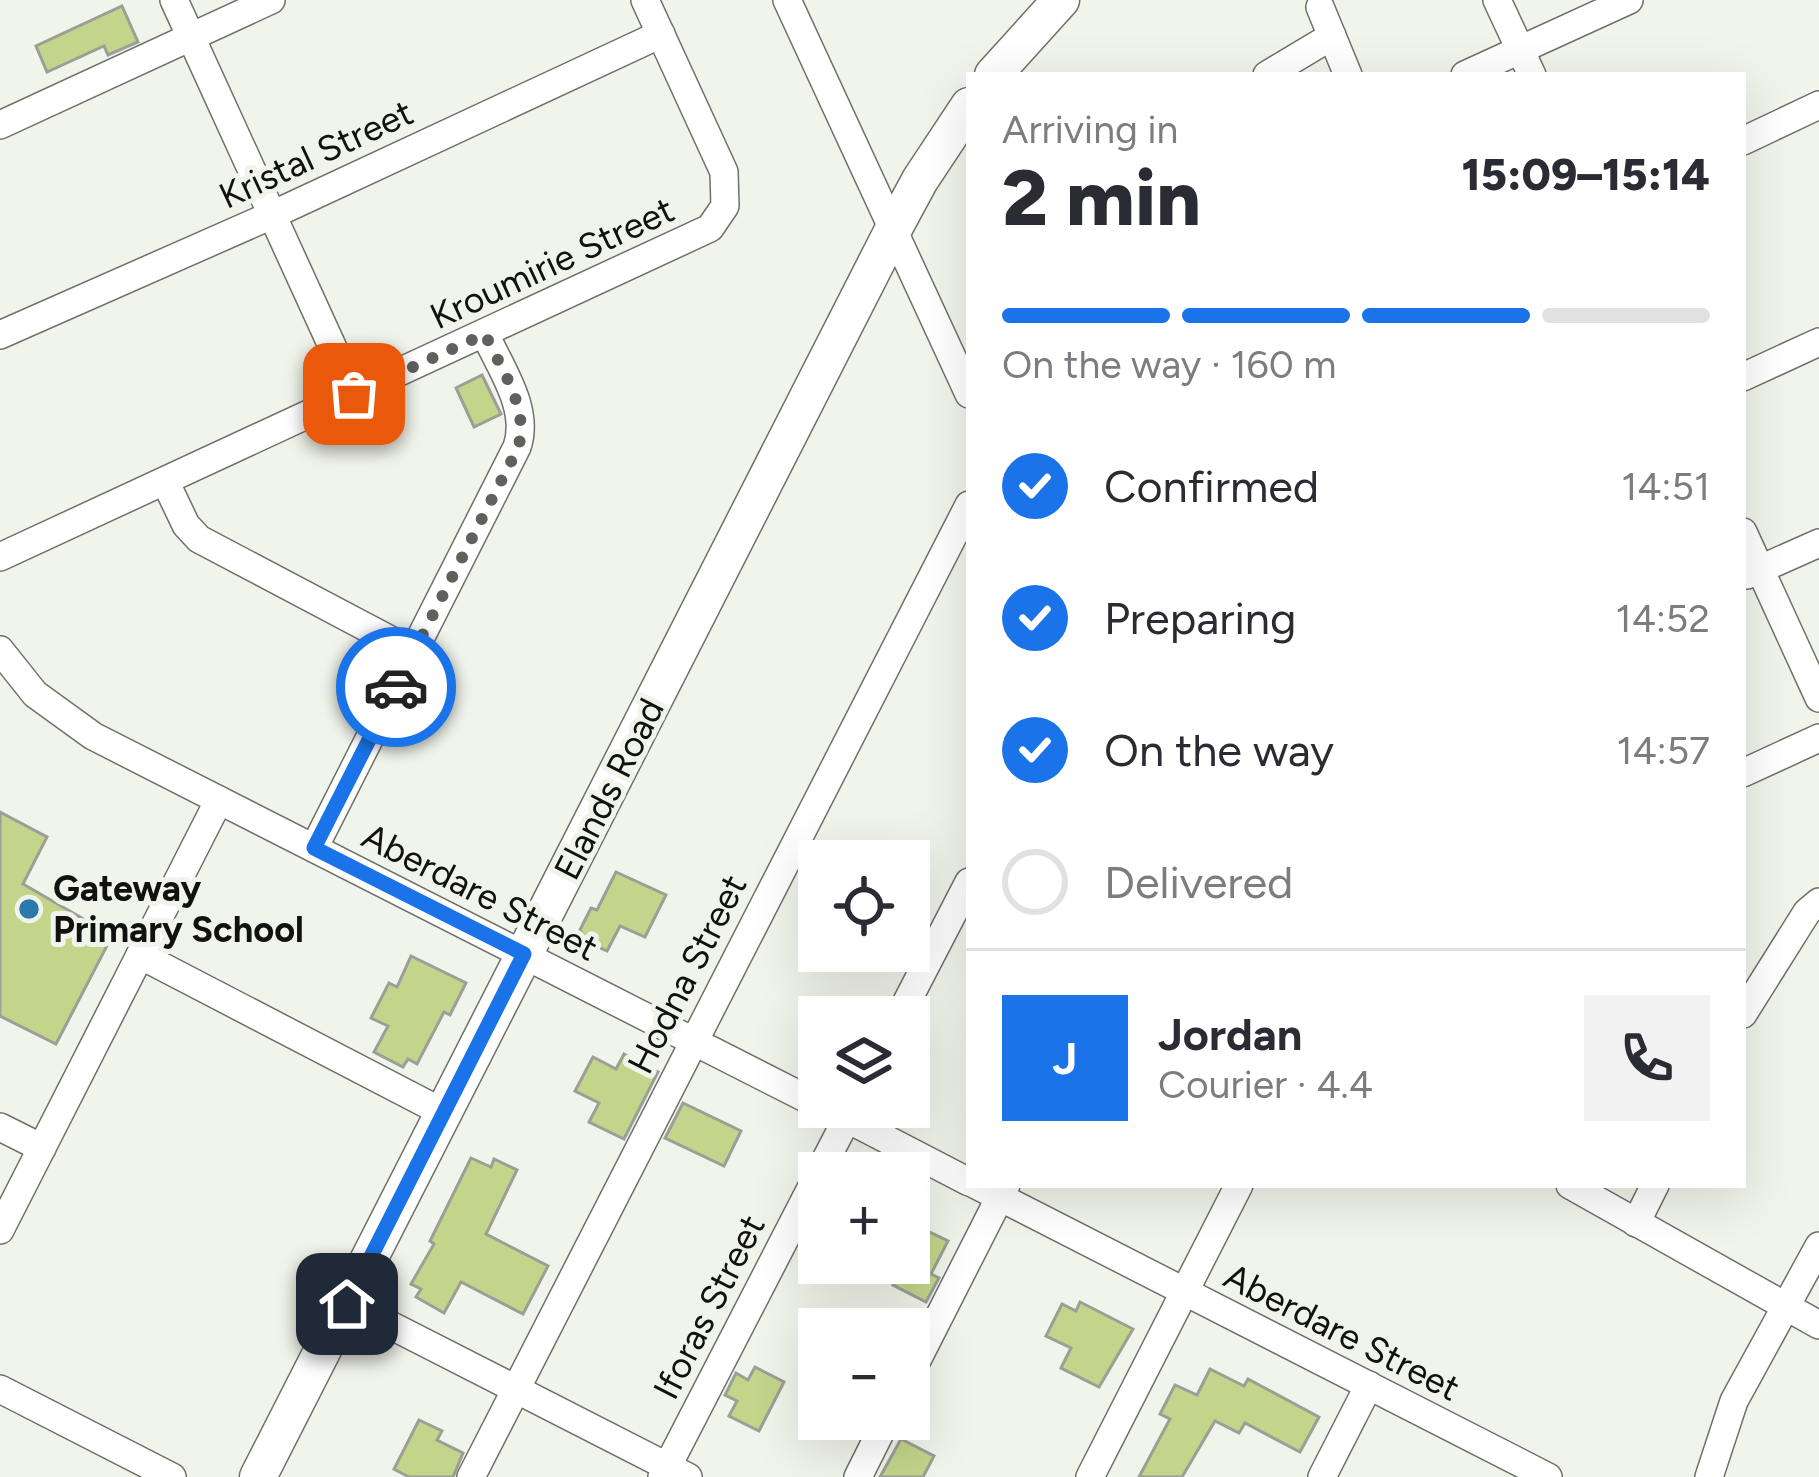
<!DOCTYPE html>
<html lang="en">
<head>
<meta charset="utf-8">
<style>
  :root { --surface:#fff; --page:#f2f2f3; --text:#2b2b33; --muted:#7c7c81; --line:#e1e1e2; --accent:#1a73e8 }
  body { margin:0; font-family:Figtree,sans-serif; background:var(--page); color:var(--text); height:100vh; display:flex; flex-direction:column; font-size:45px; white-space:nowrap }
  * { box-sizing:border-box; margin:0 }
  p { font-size:39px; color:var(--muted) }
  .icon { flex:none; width:66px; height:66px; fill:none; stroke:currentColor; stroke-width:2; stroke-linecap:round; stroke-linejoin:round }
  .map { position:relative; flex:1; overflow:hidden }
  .drawer { position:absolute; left:966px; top:72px; width:780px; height:1116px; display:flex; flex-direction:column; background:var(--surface); border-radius:0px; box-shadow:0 12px 48px #0002 }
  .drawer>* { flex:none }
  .buttons { position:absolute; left:798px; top:840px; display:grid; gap:24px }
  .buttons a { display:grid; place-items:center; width:132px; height:132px; border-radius:0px; background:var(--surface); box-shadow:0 12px 48px #0002; font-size:60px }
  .pin { position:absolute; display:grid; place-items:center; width:102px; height:102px; color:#fff; margin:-51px; border-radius:24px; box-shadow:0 6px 18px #0006 }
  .courier { position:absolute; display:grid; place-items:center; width:120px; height:120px; margin:-60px; border:9px solid #1a73e8; border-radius:50%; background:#fff; color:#222; box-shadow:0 3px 15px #0007 }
  .summary em { font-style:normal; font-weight:800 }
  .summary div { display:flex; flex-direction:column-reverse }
  .summary { display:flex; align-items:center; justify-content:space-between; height:204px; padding:0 36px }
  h1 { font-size:78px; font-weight:800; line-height:90px }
  .bar { display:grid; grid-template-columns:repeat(4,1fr); gap:18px 12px; align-content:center; height:144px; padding:0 36px }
  .bar i { height:15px; border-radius:9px; background:var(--line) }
  .bar .current { background:var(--accent) }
  .bar p { grid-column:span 4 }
  .line { display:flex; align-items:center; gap:30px; padding:0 36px; border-top:3px solid var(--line) }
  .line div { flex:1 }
  .round { display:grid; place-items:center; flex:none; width:126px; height:126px; border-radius:0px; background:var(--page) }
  ol { padding:0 36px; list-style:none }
  li { display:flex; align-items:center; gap:36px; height:132px }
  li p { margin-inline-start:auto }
  li .icon { padding:12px; border-radius:50%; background:var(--accent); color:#fff; stroke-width:4 }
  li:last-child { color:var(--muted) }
  li i { width:66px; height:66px; border:6px solid var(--line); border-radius:50% }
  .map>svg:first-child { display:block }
</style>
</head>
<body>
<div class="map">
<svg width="1819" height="1477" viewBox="0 0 1819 1477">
  <rect width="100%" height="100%" fill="#f1f4ea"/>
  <g fill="#c3d58b" stroke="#9c9f95" stroke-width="3">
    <polygon points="122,6 138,42 108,55 104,46 47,72 36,46"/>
    <polygon points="482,375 501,414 474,427 456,388"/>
    <polygon points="0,812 47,837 23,884 94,925 90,932 109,942 56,1044 0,1016"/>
    <polygon points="616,872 666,895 645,937 620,926 607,951 588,942 580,930 591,908 597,910"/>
    <polygon points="411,956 466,983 450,1015 444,1012 417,1064 408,1059 403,1067 374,1052 388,1026 371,1018 389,983 397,987"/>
    <polygon points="624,1054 658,1072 624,1139 589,1122 599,1103 575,1091 593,1057 616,1069"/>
    <polygon points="683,1103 741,1131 724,1166 665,1138"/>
    <polygon points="471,1158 491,1167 494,1159 517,1170 486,1234 548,1266 523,1314 461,1282 444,1313 416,1297 421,1289 411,1284 434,1244 430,1241"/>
    <polygon points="909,1222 948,1241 931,1274 939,1278 926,1302 893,1285 905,1263 909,1263"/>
    <polygon points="1080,1302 1133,1329 1099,1387 1061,1368 1071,1348 1046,1336 1062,1304 1076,1311"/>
    <polygon points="755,1367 784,1382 759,1431 729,1416 737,1401 725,1395 736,1373 748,1380"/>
    <polygon points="1210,1369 1244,1386 1248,1379 1319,1417 1300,1452 1245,1423 1239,1433 1215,1421 1182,1477 1139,1477 1170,1419 1160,1414 1175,1385 1197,1395"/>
    <polygon points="419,1420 442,1431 437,1440 463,1453 453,1477 409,1477 394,1469"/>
    <polygon points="901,1439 934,1456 923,1477 880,1477"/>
  </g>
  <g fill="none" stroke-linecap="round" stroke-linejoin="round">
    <g stroke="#6f7169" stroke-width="30">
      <g id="street">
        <polyline points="174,0 354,394"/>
        <polyline points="787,0 969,394"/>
        <polyline points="1497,0 1532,75"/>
        <polyline points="1320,7 1348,75"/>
        <polyline points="1267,75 1332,36"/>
        <polyline points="1465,75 1629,0"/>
        <polyline points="0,125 271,0"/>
        <polyline points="1743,141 1819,105"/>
        <polyline points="0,335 272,215 661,34"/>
        <polyline points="1743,377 1819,342"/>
        <polyline points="165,481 186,525 199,539 413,652"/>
        <polyline points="1743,532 1819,698"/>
        <polyline points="0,557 710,228 725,206 724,172 645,0"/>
        <polyline points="1747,575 1819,543"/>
        <polyline points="0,650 35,694 93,736 819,1105"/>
        <polyline points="1743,773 1819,738"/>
        <path d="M314,848L517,447C530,409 501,369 485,334"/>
        <polyline points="140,955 444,1113"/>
        <polyline points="1743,1014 1807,912 1819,902"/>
        <polyline points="899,1017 969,882"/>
        <polyline points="834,1112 969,1182"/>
        <polyline points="0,1127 42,1148"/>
        <polyline points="976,1185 1548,1477"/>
        <polyline points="1570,1185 1819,1325"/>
        <polyline points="1636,1223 1655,1185"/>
        <polyline points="0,1230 219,800"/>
        <polyline points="347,1303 688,1477"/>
        <polyline points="909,1376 1006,1185"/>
        <polyline points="0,1389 172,1477"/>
        <polyline points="471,1477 969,505"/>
        <polyline points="662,1477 853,1107"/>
        <polyline points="858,1477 887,1419"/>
        <polyline points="1090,1477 1239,1185"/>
        <polyline points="1322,1477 1369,1385"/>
        <polyline points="1709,1477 1734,1401 1819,1246"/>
      </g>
    </g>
    <g stroke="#6f7169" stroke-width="39">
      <g id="secondary">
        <polyline points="993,75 1061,0"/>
        <polyline points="258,1477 893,230 920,180 969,106"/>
      </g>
    </g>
    <use href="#street" stroke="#fff" stroke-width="27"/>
    <use href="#secondary" stroke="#fff" stroke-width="36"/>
  </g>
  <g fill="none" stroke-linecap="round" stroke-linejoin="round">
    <path stroke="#5f615c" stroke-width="12" stroke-dasharray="0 21.6" d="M354,394L485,334C501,369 530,409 518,448L396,687"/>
    <polyline stroke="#1a73e8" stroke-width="15" points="347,1304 524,954 314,848 396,687"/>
  </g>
  <circle fill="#2c77ab" stroke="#f1f4ea" stroke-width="4.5" cx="29" cy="909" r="12"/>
  <g text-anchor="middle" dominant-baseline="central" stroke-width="10" stroke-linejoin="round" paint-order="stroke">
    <g font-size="36" fill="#11120f" stroke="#f1f4ea">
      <text transform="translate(316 154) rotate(-25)">Kristal Street</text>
      <text transform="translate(552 263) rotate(-25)">Kroumirie Street</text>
      <text transform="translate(609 789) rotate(-63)">Elands Road</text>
      <text transform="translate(480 892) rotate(27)">Aberdare Street</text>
      <text transform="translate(687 974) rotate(-63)">Hodna Street</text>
      <text transform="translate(709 1307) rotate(-63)">Iforas Street</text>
      <text transform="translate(1342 1332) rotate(27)">Aberdare Street</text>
    </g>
    <g font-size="36" font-weight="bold" fill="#11120f" stroke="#f1f4ea" text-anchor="start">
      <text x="53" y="888">Gateway<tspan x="53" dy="41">Primary School</tspan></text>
    </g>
  </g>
</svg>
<div class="buttons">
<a><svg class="icon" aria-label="locate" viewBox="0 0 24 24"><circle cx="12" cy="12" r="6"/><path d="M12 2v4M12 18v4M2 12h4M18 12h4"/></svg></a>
<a><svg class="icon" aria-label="layers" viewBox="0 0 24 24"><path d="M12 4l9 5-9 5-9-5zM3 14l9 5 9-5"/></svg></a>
<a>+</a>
<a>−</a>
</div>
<div class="pin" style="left:354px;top:394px;background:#ea580c"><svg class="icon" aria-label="bag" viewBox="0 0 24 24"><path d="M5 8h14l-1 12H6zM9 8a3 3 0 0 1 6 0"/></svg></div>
<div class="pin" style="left:347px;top:1304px;background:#1f2937"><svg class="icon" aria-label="home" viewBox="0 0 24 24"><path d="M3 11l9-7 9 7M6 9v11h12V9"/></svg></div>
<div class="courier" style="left:396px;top:687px"><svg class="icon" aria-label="car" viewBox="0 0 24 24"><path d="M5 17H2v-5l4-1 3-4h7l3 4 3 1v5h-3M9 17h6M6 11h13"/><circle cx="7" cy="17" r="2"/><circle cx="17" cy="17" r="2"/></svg></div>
<section class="drawer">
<div class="summary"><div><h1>2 min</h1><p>Arriving in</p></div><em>15:09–15:14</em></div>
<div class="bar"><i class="current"></i><i class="current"></i><i class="current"></i><i></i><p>On the way · 160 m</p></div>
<ol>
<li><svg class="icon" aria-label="check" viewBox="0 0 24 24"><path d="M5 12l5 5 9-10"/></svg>Confirmed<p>14:51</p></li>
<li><svg class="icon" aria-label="check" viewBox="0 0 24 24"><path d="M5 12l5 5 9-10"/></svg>Preparing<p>14:52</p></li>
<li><svg class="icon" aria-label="check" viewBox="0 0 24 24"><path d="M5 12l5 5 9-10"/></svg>On the way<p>14:57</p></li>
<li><i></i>Delivered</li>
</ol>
<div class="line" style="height:216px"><b class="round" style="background:var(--accent);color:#fff">J</b><div><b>Jordan</b><p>Courier · 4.4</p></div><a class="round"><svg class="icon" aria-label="phone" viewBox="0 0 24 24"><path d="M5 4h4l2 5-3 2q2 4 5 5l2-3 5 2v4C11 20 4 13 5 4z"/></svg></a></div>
</section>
</div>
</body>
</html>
